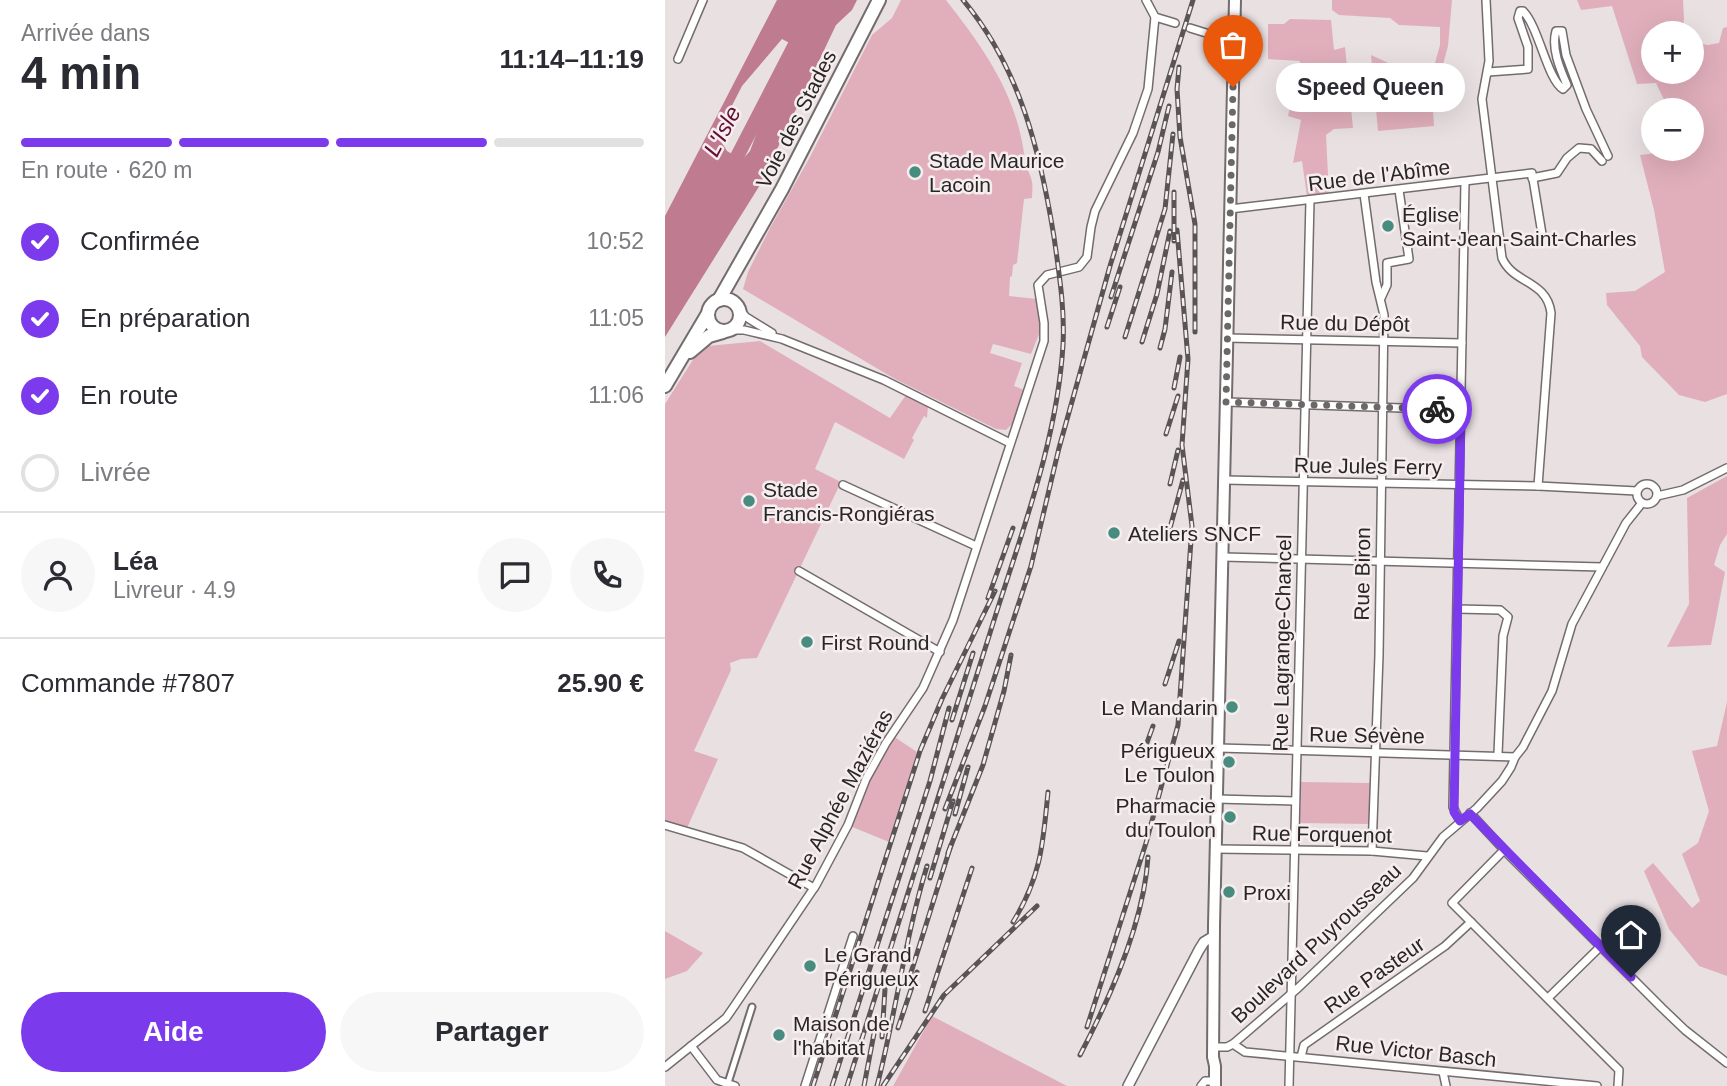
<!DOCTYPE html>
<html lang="fr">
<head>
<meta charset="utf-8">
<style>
  :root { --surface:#fff; --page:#f7f7f7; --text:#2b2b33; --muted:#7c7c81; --line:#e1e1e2; --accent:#7c3aed }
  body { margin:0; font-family:Arial,sans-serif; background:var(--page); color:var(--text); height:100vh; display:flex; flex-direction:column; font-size:26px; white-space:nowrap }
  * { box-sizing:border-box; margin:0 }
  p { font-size:23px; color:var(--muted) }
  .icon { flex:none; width:38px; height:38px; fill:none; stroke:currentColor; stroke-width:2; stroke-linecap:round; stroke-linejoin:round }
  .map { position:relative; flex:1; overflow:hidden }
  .side { display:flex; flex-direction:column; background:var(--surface); width:665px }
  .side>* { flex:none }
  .buttons { position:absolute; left:976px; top:21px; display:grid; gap:14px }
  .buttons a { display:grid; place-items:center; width:63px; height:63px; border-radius:50%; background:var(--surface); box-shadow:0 7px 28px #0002; font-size:35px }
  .pin { position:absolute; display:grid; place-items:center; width:60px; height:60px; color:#fff; margin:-72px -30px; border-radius:50% 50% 50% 0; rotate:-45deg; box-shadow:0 0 7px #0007 }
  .pin .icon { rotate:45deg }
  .courier { position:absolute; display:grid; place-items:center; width:70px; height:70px; margin:-35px; border:5px solid #7c3aed; border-radius:50%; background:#fff; color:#222; box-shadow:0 2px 9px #0007 }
  .bubble { position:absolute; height:49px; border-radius:24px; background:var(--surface); box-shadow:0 7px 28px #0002; font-size:23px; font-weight:700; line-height:49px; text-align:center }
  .head em { font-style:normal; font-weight:700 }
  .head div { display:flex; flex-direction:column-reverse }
  .head { display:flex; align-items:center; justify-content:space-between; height:119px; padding:0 21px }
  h1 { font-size:46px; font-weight:700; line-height:52px }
  .bar { display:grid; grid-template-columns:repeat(4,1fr); gap:10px 7px; align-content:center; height:84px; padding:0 21px }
  .bar i { height:9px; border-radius:5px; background:var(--line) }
  .bar .active { background:var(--accent) }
  .bar p { grid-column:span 4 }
  .line { display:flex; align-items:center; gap:18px; padding:0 21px; border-top:2px solid var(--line) }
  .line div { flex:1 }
  .round { display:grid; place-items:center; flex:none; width:74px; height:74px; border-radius:37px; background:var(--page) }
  ol { padding:0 21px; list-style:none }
  li { display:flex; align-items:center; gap:21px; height:77px }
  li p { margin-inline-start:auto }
  li .icon { padding:7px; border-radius:50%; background:var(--accent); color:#fff; stroke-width:4 }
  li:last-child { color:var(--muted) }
  li i { width:38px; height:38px; border:4px solid var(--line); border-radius:50% }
  .button { display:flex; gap:14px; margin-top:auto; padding:14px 21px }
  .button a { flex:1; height:80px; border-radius:42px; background:var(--accent); color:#fff; font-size:28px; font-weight:700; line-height:80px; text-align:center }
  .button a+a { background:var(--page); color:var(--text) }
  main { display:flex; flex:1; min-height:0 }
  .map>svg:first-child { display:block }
</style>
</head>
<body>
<main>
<section class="side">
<div class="head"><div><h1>4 min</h1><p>Arrivée dans</p></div><em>11:14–11:19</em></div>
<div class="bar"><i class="active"></i><i class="active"></i><i class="active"></i><i></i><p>En route · 620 m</p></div>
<ol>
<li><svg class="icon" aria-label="check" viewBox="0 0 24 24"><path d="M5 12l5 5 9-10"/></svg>Confirmée<p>10:52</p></li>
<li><svg class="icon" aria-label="check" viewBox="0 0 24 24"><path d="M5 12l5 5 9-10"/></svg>En préparation<p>11:05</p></li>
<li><svg class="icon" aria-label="check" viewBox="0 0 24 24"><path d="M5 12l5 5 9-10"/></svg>En route<p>11:06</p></li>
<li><i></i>Livrée</li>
</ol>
<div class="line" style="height:126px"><a class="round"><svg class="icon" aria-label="person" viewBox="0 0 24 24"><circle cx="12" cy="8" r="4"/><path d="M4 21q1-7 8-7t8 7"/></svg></a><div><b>Léa</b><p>Livreur · 4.9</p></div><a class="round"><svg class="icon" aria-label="chat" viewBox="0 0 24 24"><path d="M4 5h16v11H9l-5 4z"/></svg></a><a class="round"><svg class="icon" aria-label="phone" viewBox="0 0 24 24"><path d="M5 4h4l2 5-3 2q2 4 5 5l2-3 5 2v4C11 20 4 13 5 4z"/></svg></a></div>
<div class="line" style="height:91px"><div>Commande #7807</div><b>25.90 €</b></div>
<div class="button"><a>Aide</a><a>Partager</a></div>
</section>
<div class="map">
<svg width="1062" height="1086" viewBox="0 0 1062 1086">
  <rect width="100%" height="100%" fill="#e9e0e2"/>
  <g fill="#e1afbc">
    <path d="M236,0H281C320,50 353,96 360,161C361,168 366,175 367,182C368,187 367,193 367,198L359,199L352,263L348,265L347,276L345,277L344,296L372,299L377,327L366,354L328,344L325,353L357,363L349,386L359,390L347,424L341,430L331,429L230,379L78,289L83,272L105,228L145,157L207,35L227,18Z"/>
    <polygon points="667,0 787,0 783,46 770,94 767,95 769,126 713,131 706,55 730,66 768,70 775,45 775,27 734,25 725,18 674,15 667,10"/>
    <polygon points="912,0 1018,0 1019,19 1017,33 989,33 989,72 1027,72 1027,42 1043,45 1054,43 1058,28 1062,27 1062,394 1040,402 1014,395 977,357 975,346 942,305 941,293 970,291 1000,272 989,210 975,155 1027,149 1027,110 1004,110 991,83 972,84 947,6 916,10"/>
    <polygon points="625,19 666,20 669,50 680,47 688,128 669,129 661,135 664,194 642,196 637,161 628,163 636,120 623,116 635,61 603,59 603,24 619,24"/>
    <polygon points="95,341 225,418 241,395 263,406 262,418 259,416 247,438 249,440 239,459 170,422 150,469 176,482 92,658 76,659 65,663 66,670 29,751 53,759 22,828 0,822 0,404 29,358 43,346"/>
    <polygon points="1062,476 1062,534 1055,545 1049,565 1060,572 1046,645 1002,647 1024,604 1022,498"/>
    <polygon points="1062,702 1062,976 1034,966 1004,929 979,871 988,863 1027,908 1035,901 1017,854 1033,843 1044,811 1027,751 1052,746"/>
    <polygon points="228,736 252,752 224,842 185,826 203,780"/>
    <polygon points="636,782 705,783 704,824 635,823"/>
    <polygon points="0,931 38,953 22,971 0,979"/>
    <polygon points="267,1016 402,1086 228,1086"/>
  </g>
  <path fill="#bf7b8f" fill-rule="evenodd" d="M112,0H192L187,10L171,25L95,185L0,337V216ZM117,39L134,48L98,116L85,151L77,160L62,151L52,135L77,86Z"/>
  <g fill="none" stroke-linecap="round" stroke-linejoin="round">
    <polyline stroke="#bf7b8f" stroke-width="14" points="63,174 153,0"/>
    <g stroke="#736c6d" stroke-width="9">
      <polyline id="pedestrian" points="62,1086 87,1007"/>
    </g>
    <g stroke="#736c6d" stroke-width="10">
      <g id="minor">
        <path d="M821,0L824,61L817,99L837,258C848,284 882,280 886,313L873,486"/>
        <polyline points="490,17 510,23"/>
        <polyline points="525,28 570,42"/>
        <polyline points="13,59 38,0"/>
        <path d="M823,72L863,69V47L853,18L855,11H858C874,27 882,79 898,89L902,85C895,69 886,48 891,31H897L901,55L921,109L943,156"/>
        <polyline points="867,178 892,173 902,158 914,148 926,149 937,161"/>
        <polyline points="699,194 711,282 719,315 714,655 707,851"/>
        <polyline points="565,209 867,173 877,234"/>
        <polyline points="716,298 722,285 722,263 744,259 734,190"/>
        <polyline points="74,309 81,317 107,333"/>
        <polyline points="67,330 79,330 117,339 219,380 345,443"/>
        <polyline points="562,338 797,343"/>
        <polyline points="561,402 796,410"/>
        <polyline points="559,480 873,486 972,491"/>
        <circle cx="982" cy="494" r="10"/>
        <polyline points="178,485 311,546"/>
        <polyline points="992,496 1018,490 1062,468"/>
        <polyline points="558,557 937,567"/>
        <polyline points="134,571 275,652"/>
        <polyline points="792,609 835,610 843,617 838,636 833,754"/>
        <polyline points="554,748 850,757"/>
        <polyline points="552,799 630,801"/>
        <polyline points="805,813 844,855 997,1008 1020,1030 1062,1063"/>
        <polyline points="795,821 788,807 800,182"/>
        <polyline points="0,825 78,848 149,888"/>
        <polyline points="551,849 707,851 762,856"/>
        <polyline points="839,850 787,903 954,1070 953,1086"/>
        <polyline points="883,998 935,947"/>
        <polyline points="568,1044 580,1052 932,1086"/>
        <polyline points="26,1046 52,1080 70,1086"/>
        <polyline points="548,1047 562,1047 568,1044 633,988 748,878 778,837 812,808 837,781 846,767 850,757 858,747 887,691 907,624 961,523 977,503"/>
        <polyline points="636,1057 639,1045 780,946 806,922"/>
        <polyline points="0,1067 61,1018 70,1005 151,885 183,825 201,779 221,743 258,688 288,620 379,341 379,323 373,285 382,275 414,267 422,257 426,227 430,211 468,133 483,89 490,17 481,0"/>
        <polyline points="778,1072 781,1086"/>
        <polyline points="140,1086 188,936"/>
        <polyline points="536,1086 540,1081 546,1081 550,1086"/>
        <polyline points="624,1086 645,200"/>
      </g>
    </g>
    <g stroke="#736c6d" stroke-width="12">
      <polyline id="tertiary" points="463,1086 534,950 539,942 549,936"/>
    </g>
    <g stroke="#736c6d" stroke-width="14">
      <polyline id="secondary" points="550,1086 550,1066 548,1057 549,925 570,0"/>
    </g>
    <g stroke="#736c6d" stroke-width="16">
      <g id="primary">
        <circle cx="59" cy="315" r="16"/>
        <polyline points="54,300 117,189 214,0"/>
        <polyline points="25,352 44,336 58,332"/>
        <polyline points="0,386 42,315"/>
      </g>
    </g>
    <use href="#pedestrian" stroke="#fff" stroke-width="5"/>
    <use href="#minor" stroke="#fff" stroke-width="7"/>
    <use href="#tertiary" stroke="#fff" stroke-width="9"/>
    <use href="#secondary" stroke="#fff" stroke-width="10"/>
    <use href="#primary" stroke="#fff" stroke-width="12"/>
    <g stroke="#595456" stroke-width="5">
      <g id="rail">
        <polyline points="514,67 512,89 515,137 530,224 530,332"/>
        <polyline points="509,192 509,241"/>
        <polyline points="446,297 493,152 504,106"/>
        <polyline points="442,327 455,287"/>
        <polyline points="460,337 500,209 508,134"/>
        <polyline points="477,342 492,294 505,231"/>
        <polyline points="495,348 500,329 507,272"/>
        <polyline points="509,388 515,357"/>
        <polyline points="501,434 513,396"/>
        <polyline points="505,484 513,450"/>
        <polyline points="505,528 518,480"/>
        <polyline points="323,598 348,528"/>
        <polyline points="500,684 514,641"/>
        <polyline points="287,720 308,653"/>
        <polyline points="479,751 488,726"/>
        <polyline points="280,809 320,706 366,566 394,448 445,266 528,0"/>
        <polyline points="290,814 303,767"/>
        <polyline points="283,853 318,765 339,691 346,655"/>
        <polyline points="265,878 288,801"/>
        <path d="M348,922C376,877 378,844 383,792"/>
        <polyline points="244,979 286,845"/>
        <polyline points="260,1011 307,868"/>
        <polyline points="422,1027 481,843 513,725 527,526 517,445 523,359 512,230"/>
        <polyline points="233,1028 252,972"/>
        <polyline points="217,1037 220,989"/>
        <path d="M415,1055C445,998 479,922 483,857"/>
        <polyline points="148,1086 255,751 277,699 330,591"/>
        <polyline points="167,1086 265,781 284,708"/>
        <path d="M182,1086C230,935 278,784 325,633C354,539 392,444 398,345C400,309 394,273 389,237C375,151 355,68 298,0"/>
        <polyline points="199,1086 211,1023"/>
        <path d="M212,1086C231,1013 240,938 262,866"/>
        <polyline points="218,1086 279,995 372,906"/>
      </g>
    </g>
    <use href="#rail" stroke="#f6edef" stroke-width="2.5" stroke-dasharray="8" stroke-linecap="butt"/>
  </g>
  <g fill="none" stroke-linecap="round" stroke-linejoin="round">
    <polyline stroke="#6c6768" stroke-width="7" stroke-dasharray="0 12.6" points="568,87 561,402 772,409"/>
    <polyline stroke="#7c3aed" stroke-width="9" points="772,409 796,410 789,812 795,821 805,814 966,977"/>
  </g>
  <g fill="#488b7f" stroke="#f6edef" stroke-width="2.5">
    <circle cx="250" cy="172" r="7"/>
    <circle cx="723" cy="226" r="7"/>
    <circle cx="84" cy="501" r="7"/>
    <circle cx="449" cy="533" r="7"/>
    <circle cx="142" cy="642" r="7"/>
    <circle cx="567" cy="707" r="7"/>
    <circle cx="564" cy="762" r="7"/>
    <circle cx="565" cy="817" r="7"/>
    <circle cx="564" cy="892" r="7"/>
    <circle cx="145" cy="966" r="7"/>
    <circle cx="114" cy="1035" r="7"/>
  </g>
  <g text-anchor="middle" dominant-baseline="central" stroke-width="5" stroke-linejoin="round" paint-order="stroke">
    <g font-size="21" fill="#292627" stroke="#f6edef">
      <text transform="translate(131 119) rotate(-63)">Voie des Stades</text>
      <text transform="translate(714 175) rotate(-7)">Rue de l'Abîme</text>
      <text transform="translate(680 323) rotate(1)">Rue du Dépôt</text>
      <text transform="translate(703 466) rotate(1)">Rue Jules Ferry</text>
      <text transform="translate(697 574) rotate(-89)">Rue Biron</text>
      <text transform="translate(617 643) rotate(-89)">Rue Lagrange-Chancel</text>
      <text transform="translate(702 735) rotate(1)">Rue Sévène</text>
      <text transform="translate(175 799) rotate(-62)">Rue Alphée Maziéras</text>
      <text transform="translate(657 834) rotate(1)">Rue Forquenot</text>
      <text transform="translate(651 943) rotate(-43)">Boulevard Puyrousseau</text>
      <text transform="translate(709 975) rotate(-35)">Rue Pasteur</text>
      <text transform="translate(751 1051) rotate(6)">Rue Victor Basch</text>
    </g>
    <g font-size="21" fill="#292627" stroke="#f6edef" text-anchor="start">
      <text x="264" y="160">Stade Maurice<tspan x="264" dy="24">Lacoin</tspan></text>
      <text x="737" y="214">Église<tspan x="737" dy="24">Saint-Jean-Saint-Charles</tspan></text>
      <text x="98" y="489">Stade<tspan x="98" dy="24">Francis-Rongiéras</tspan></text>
      <text x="463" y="533">Ateliers SNCF</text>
      <text x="156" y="642">First Round</text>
      <text x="553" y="707" text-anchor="end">Le Mandarin</text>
      <text x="550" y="750" text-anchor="end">Périgueux<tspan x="550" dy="24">Le Toulon</tspan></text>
      <text x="551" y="805" text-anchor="end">Pharmacie<tspan x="551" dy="24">du Toulon</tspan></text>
      <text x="578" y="892">Proxi</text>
      <text x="159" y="954">Le Grand<tspan x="159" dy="24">Périgueux</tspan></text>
      <text x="128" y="1023">Maison de<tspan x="128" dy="24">l'habitat</tspan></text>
    </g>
    <g font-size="23" font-style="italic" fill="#620f33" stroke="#f6edef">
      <text transform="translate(57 131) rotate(-62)">L'Isle</text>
    </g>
  </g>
</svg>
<div class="buttons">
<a>+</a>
<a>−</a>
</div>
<div class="pin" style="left:568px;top:87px;background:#ea580c"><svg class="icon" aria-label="bag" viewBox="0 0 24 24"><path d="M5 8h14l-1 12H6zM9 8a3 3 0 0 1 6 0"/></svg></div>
<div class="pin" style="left:966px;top:977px;background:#1f2937"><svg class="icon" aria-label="home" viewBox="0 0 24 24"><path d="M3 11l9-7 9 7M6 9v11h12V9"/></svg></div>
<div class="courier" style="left:772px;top:409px"><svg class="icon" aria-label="bike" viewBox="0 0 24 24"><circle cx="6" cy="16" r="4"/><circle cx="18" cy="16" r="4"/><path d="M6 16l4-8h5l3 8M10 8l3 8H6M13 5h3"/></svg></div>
<div class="bubble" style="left:611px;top:63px;width:189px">Speed Queen</div>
</div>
</main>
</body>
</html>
